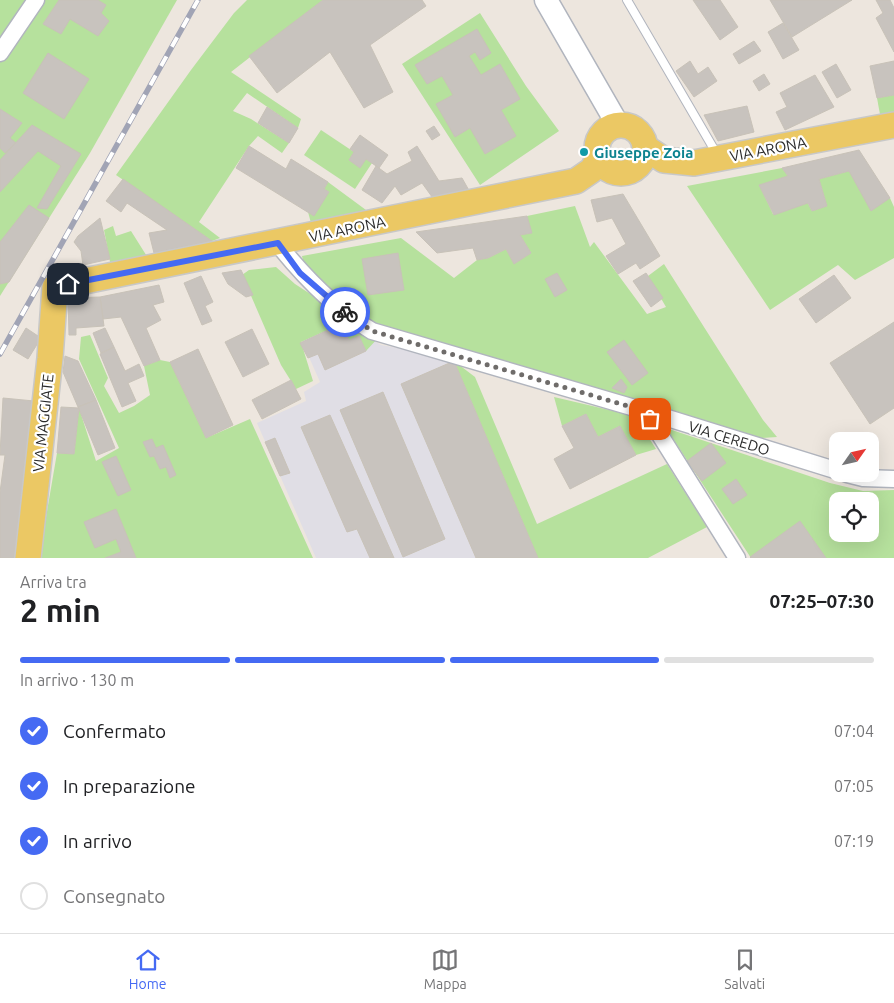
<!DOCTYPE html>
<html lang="it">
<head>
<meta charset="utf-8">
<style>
  :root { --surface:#fff; --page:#f6f6f6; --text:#202124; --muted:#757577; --line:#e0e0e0; --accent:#456af3 }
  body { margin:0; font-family:Ubuntu,sans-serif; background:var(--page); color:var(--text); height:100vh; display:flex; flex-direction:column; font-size:19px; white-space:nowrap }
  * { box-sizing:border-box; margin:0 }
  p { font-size:16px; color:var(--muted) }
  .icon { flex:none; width:28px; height:28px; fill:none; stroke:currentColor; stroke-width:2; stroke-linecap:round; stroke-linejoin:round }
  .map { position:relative; height:558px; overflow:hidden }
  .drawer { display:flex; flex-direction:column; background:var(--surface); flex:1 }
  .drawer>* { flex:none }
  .needle { width:32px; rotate:56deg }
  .fabs { position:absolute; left:829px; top:432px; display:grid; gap:10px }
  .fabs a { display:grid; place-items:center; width:50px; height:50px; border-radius:10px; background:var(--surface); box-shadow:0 5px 20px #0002; font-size:25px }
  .pin { position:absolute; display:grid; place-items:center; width:42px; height:42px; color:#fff; margin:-21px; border-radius:10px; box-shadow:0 2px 8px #0006 }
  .courier { position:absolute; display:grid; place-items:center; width:50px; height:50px; margin:-25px; border:4px solid #456af3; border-radius:50%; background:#fff; color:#222; box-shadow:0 1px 6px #0007 }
  .summary em { font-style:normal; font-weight:700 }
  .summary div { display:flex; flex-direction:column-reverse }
  .summary { display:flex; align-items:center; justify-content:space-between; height:85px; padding:0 20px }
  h1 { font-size:32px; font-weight:700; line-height:38px }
  .bar { display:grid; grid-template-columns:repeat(4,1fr); gap:8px 5px; align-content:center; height:60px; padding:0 20px }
  .bar i { height:6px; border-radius:4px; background:var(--line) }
  .bar .active { background:var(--accent) }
  .bar p { grid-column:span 4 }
  ol { padding:0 20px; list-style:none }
  li { display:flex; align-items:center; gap:15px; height:55px }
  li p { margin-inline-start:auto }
  li .icon { padding:5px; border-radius:50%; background:var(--accent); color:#fff; stroke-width:4 }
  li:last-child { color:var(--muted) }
  li i { width:28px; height:28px; border:2px solid var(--line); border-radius:50% }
  .menu { display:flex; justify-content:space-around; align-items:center; height:70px; border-top:1px solid var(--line); background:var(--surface); font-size:14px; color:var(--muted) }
  .menu a { display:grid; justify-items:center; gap:2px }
  .menu .active { color:var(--accent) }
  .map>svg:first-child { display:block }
</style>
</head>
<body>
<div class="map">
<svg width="894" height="558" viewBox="0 0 894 558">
  <rect width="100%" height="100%" fill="#ede6de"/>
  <polygon fill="#e0dee5" points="339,320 381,345 453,358 540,558 316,558 257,423 306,401 304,392 320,382 301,339"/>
  <g fill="#b6e19d" fill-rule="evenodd">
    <polygon points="0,0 177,0 90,153 0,296"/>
    <polygon points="247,0 323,0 231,72 301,119 298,128 247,93 233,111 251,119 289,143 282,153 258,136 249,146 199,222 220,238 212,241 116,175 191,70 234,13"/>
    <polygon points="480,13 526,86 559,131 480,185 402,64"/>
    <polygon points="894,95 894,117 881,120 877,98"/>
    <polygon points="321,130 354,152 349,160 359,167 366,159 372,163 355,189 304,155"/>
    <polygon points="782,168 788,176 760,186 773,214 805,198 812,211 827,206 819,179 849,171 890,198 894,207 894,258 855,280 838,265 770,310 687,186"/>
    <polygon points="328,182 366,210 311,223 308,212 329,192 324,189"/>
    <polygon points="575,206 590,247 594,242 647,314 666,307 648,276 664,264 763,420 777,437 762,438 380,326 357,313 305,269 302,256 401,238 454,278 477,260 488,258 506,249 514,263 531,253 520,235 531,233 527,216"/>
    <polygon points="113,226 116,236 131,231 148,258 111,267 104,230"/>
    <polygon points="276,267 295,284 378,338 366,351 359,336 349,340 341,324 301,342 313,381 296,389 281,365 242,275 249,270"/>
    <polygon points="90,335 108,378 104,386 119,413 134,406 150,395 144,366 160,360 170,362 206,438 250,419 313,558 39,558 57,453 74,454 79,408 96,461 119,448 79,359 81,337"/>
    <polygon points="454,361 475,377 537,524 667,464 707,527 648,558 538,558"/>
    <polygon points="554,397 635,416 656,449 636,455 620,426 598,437 586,414 562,426"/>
    <path d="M666,428L830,483L863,491L894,490V558H751ZM838,501H870V534H838Z"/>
  </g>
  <g fill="#c8c3be" stroke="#c8c2b8">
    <polygon points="59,0 98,0 106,5 101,13 109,21 98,36 70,19 61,34 43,24"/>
    <polygon points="323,0 422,0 426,6 370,45 393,92 364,108 330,52 277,93 249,56"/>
    <polygon points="693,0 720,0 738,27 720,40"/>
    <polygon points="770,0 852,0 792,37"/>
    <polygon points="876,0 890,0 894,8 894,52 876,18 883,13"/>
    <polygon points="783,23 799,50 783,59 768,32"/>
    <polygon points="477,29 491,53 480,60 475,52 469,56 481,75 500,64 520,99 501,110 516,136 485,154 470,128 455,137 436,104 453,95 442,76 427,84 415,65"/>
    <polygon points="754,41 761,51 739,64 733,54"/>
    <polygon points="48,53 89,79 64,119 23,93"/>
    <polygon points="690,61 698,74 708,67 717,81 694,97 676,71"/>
    <polygon points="894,61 894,95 877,98 870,66"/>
    <polygon points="836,64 851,90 837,98 822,72"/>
    <polygon points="764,74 770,84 759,91 753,81"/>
    <polygon points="815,75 834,107 785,130 776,112 787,107 780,93"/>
    <polygon points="747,106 754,132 718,141 704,115"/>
    <polygon points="267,107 298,128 289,143 258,123"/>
    <polygon points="0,109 22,123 10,138 16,143 5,153 0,148"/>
    <polygon points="32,125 81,154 47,209 37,208 61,166 38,151 0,192 0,160"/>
    <polygon points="434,126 440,135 432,140 426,131"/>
    <polygon points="360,135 388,155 379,168 366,159 360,168 349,160 354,152 350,149"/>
    <polygon points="249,146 286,169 291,159 328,182 324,189 329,192 314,216 236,168"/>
    <polygon points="417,146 439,181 462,178 471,194 435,201 422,183 401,195 395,186 382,203 362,190 376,166 387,174 412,161 408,152"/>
    <polygon points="859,150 890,198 871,211 849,171 819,179 827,206 812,211 808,203 774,215 759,185 788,176 782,168"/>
    <polygon points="123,179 212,241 154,253 149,233 167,230 127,203 121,212 106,201"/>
    <polygon points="623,194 660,256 640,269 636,263 618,274 606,256 626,244 612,218 597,222 591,200"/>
    <polygon points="29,205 49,218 9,282 0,284 0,242"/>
    <polygon points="527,216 532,233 520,235 531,253 514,264 506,249 488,258 477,260 473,248 437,253 416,232"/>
    <polygon points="100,218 110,259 83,265 81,251 74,242 78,236"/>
    <polygon points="398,253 404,290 368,295 362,259"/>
    <polygon points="241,270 253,295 246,297 228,284 222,273"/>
    <polygon points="557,273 567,290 555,297 545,279"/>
    <polygon points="646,273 663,298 651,307 633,281"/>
    <polygon points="834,275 851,298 816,323 799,299"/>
    <polygon points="201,276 213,302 205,306 212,321 202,325 184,283"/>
    <polygon points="159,285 164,302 153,305 161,320 146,328 160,360 144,366 121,317 103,319 100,297"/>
    <polygon points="100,297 104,326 76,328 76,335 69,335 68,298"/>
    <polygon points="894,322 894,408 870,424 830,363"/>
    <polygon points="341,324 349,340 359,336 366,351 325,370 318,354 308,358 300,343"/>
    <polygon points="26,328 41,338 28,359 13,350"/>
    <polygon points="105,328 114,347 101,353 93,333"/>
    <polygon points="252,329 269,364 243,377 225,342"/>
    <polygon points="624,340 648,373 632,385 607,352"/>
    <polygon points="114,347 125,371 139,364 144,376 128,383 136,401 122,407 100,354"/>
    <polygon points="198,349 233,425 206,438 170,362"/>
    <polygon points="65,356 78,361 96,400 78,407 63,372"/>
    <polygon points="454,361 538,558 476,558 401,384"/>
    <polygon points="621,379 627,387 624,393 612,388"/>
    <polygon points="291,380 301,399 262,419 252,400"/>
    <polygon points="383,392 445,539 403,557 340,410"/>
    <polygon points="3,398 34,401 16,558 0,558 0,492 5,455 0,455"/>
    <polygon points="96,400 115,448 98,455 78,407"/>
    <polygon points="61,407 79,408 74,454 57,453"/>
    <polygon points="586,414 598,437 620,426 636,455 570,489 554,459 574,448 562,426"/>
    <polygon points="330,415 394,558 370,558 357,529 347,532 301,427"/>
    <polygon points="275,438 290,473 280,476 265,442"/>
    <polygon points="152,439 156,448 163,445 176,475 170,478 166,467 160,469 154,456 150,457 143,442"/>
    <polygon points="711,443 726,463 702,481 687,461"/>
    <polygon points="116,456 131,490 118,496 102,462"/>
    <polygon points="736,479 747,495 733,504 722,489"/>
    <polygon points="116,509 136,558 105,558 121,552 116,539 95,548 84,522"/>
    <polygon points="800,521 826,558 751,558 750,557"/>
  </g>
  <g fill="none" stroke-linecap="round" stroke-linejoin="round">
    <g stroke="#b1b5be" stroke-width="10">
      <polyline id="lane" points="627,0 718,156"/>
    </g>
    <g stroke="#b1b5be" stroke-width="19">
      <g id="street">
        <polyline points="0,53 36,0"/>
        <path d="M277,243C304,277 335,309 372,331L645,411L838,471"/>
        <polyline points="645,411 737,558"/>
        <polyline points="847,474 863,478 894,479"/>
      </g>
    </g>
    <g stroke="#b1b5be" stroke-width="25">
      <polyline id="secondary" points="546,0 618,125"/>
    </g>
    <g stroke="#c8c8c8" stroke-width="28">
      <g id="primary">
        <circle cx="621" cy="149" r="24"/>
        <polyline points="646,148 664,160 694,163 894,125"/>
        <polyline points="28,558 50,358 55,287 576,181 592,170 599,158"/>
      </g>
    </g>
    <use href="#lane" stroke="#fff" stroke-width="8"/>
    <use href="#street" stroke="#fff" stroke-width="16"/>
    <use href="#secondary" stroke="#fff" stroke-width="22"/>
    <use href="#primary" stroke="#ebc864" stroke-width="25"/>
    <g stroke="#a1a4b5" stroke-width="5.5">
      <polyline id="rail" points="0,354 198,0"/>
    </g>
    <use href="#rail" stroke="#fff" stroke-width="4" stroke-dasharray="11" stroke-linecap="butt"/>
  </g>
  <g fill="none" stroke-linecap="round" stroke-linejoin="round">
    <polyline stroke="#6f6c6a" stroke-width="5" stroke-dasharray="0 9" points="345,312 372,331 645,411 650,419"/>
    <polyline stroke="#456af3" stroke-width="6" points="68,284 278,243 300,273 345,312"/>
  </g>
  <circle fill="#0f9aa8" stroke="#fff" stroke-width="2" cx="584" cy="152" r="5"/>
  <g text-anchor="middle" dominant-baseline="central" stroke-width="4.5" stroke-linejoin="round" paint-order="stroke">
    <g font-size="15" fill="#2b2b2b" stroke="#fff">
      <text transform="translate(768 149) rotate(-11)">VIA ARONA</text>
      <text transform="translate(347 229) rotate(-12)">VIA ARONA</text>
      <text transform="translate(43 423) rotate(-84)">VIA MAGGIATE</text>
      <text transform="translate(729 438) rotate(17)">VIA CEREDO</text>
    </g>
    <g font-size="15" font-weight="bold" fill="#0d838f" stroke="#fff" text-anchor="start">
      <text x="594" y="152">Giuseppe Zoia</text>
    </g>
  </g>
</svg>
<div class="fabs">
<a><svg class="needle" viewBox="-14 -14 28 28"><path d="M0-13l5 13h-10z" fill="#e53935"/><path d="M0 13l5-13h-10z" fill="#757577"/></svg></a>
<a><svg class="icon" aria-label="locate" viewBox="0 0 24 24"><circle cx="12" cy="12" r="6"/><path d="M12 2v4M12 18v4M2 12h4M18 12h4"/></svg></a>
</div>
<div class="pin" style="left:650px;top:419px;background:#ea580c"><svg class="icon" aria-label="bag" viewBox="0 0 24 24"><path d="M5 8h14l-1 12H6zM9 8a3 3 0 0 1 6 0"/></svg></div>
<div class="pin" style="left:68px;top:284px;background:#1f2937"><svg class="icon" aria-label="home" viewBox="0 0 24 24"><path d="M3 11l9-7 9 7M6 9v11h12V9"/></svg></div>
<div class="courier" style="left:345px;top:312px"><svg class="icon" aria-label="bike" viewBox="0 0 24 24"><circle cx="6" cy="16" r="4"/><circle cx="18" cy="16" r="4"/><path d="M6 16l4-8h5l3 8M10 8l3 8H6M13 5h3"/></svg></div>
</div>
<section class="drawer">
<div class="summary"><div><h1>2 min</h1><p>Arriva tra</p></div><em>07:25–07:30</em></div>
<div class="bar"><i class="active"></i><i class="active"></i><i class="active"></i><i></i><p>In arrivo · 130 m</p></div>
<ol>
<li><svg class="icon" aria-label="check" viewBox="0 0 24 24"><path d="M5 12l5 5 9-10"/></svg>Confermato<p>07:04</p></li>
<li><svg class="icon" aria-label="check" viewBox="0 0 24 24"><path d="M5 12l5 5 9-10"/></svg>In preparazione<p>07:05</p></li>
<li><svg class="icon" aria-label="check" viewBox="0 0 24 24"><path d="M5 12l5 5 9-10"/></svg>In arrivo<p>07:19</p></li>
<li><i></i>Consegnato</li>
</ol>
</section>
<nav class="menu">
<a class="active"><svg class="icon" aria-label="home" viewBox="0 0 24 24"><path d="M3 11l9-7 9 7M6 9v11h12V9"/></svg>Home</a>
<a><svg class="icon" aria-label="map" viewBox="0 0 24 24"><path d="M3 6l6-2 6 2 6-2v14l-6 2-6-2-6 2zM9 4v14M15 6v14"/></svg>Mappa</a>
<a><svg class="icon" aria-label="saved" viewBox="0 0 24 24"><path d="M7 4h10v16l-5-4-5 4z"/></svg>Salvati</a>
</nav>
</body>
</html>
